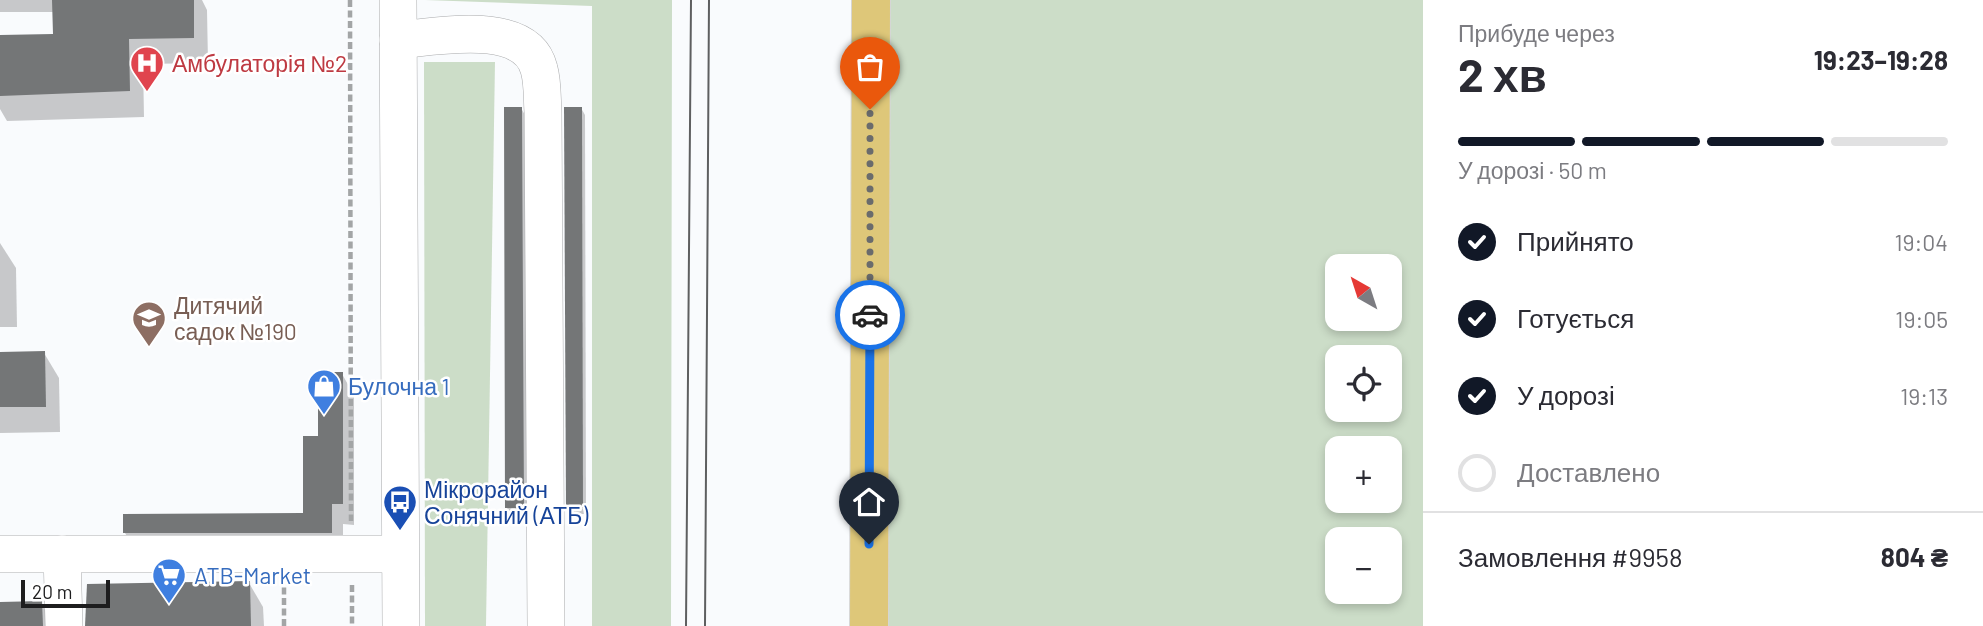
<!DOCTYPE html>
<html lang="uk">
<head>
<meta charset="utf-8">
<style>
  :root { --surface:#fff; --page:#f7f7f7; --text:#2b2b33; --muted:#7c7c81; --line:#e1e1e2; --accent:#111827 }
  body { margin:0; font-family:Barlow,sans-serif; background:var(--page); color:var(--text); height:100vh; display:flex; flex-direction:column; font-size:26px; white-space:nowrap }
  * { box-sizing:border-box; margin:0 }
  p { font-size:23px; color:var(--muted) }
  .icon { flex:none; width:38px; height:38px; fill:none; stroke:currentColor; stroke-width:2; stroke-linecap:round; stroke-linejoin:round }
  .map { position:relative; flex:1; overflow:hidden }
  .side { display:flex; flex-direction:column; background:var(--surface); width:560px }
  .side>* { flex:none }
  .needle { width:46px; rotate:321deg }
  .controls { position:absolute; left:1325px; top:254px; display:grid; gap:14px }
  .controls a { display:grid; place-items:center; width:77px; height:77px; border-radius:14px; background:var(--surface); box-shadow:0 4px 10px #0003; font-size:35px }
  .scale { position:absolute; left:21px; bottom:18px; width:89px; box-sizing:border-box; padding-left:7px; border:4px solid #1d1d1e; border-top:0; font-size:19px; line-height:24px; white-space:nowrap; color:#1d1d1e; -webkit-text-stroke:5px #fff; paint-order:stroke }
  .pin { position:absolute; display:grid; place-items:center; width:60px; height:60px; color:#fff; margin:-72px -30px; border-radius:50% 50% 50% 0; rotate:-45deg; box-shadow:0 0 7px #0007 }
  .pin .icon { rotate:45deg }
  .courier { position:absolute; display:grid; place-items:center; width:70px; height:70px; margin:-35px; border:5px solid #1a73e8; border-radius:50%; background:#fff; color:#222; box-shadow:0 2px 9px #0007 }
  .head em { font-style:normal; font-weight:700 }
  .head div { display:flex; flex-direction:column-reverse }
  .head { display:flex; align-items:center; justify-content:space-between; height:119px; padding:0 35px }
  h1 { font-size:46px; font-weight:700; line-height:52px }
  .bar { display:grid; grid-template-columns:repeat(4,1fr); gap:10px 7px; align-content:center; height:84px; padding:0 35px }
  .bar i { height:9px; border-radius:5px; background:var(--line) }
  .bar .active { background:var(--accent) }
  .bar p { grid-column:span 4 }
  .line { display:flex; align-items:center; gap:18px; padding:0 35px; border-top:2px solid var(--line) }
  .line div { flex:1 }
  ol { padding:0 35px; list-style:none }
  li { display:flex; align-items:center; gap:21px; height:77px }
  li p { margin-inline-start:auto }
  li .icon { padding:7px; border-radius:50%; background:var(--accent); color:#fff; stroke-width:4 }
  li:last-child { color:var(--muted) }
  li i { width:38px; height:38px; border:4px solid var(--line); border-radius:50% }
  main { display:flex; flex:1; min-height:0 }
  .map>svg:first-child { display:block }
</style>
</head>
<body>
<main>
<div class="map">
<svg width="1423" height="626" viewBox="0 0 1423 626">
  <rect width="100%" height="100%" fill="#f9fbfd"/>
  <g fill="#ccddc8" fill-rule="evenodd">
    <polygon points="425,0 672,0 671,626 592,626 592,6"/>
    <path d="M871,0H1423V626H869ZM1337,266H1390V318H1337ZM1337,357H1390V410H1337ZM1337,448H1390V500H1337ZM1337,539H1390V592H1337Z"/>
    <polygon points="424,62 495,62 486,626 425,626"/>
  </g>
  <g fill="#0003">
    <polygon points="0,0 202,0 207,10 208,63 143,64 144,117 7,121 0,109 0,36 54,36 54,12 0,12"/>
    <polygon points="521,108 525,115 527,514 510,514 506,507"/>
    <polygon points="581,108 585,115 586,514 572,514 568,507"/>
    <polygon points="0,243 16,268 17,327 0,327"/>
    <polygon points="0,352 44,353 59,378 60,432 0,433"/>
    <polygon points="342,374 354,395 354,525 343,524 343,553 137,553 125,533 305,514 319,438"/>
    <polygon points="249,583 263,607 264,626 85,626"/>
    <polygon points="41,603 55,626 0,626 0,604"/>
  </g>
  <g fill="#747677">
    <polygon points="52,0 194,0 194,38 129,39 130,91 0,96 0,35 53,34"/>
    <polygon points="504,107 522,107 522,113 524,508 505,508"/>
    <polygon points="564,107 582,107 583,508 566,508"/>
    <polygon points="45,351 46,407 0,407 0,352"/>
    <polygon points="318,372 343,372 343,504 332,504 332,533 123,533 123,514 303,513 303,436 318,436"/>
    <polygon points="250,581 251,626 85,626 87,584"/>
    <polygon points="42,601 43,626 0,626 0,602"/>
  </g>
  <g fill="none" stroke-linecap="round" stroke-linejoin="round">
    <g stroke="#a9aaac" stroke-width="38">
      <g id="minor">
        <polyline points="398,0 401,626"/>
        <path d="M398,40C435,37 526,18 539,69C543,83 542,99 543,112L546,626"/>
        <polyline points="0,554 400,554"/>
        <polyline points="62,554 64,626"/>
      </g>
    </g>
    <g stroke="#d6d6d6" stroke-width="40">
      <polyline id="major" points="869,626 871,0"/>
    </g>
    <g stroke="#a3a5a6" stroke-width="4.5" stroke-dasharray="7 3.5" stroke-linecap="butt">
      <polyline points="350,0 351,521"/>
      <polyline points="352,585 352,626"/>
      <polyline points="284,626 284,586"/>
    </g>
    <use href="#minor" stroke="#fff" stroke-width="37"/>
    <use href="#major" stroke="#dec779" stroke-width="38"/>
    <g stroke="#5e5f60" stroke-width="2">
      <polyline points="686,626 691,0"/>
      <polyline points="705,626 709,0"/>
    </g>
  </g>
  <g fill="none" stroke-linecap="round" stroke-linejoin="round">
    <polyline stroke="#6a6b6c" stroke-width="7" stroke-dasharray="0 12.6" points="870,315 870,109"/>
    <polyline stroke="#1a73e8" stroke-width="9" points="869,544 870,315"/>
  </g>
  <defs>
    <g id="hospital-pin" transform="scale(1.75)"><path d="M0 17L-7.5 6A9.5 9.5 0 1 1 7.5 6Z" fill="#e0444e" stroke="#fff"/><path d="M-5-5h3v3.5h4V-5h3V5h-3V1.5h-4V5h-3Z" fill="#fff"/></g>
    <g id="school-pin" transform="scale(1.75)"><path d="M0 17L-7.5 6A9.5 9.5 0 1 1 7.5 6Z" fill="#8d6e63" stroke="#fff"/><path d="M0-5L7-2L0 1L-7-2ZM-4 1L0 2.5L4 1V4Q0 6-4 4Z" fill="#fff"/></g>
    <g id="shop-pin" transform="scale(1.75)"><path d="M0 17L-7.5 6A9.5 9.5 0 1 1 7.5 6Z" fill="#3f7fe0" stroke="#fff"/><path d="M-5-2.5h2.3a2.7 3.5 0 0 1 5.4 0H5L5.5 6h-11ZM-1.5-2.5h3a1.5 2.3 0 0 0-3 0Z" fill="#fff"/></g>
    <g id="bus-pin" transform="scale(1.75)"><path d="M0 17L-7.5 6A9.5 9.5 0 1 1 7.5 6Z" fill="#1a4fb4" stroke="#fff"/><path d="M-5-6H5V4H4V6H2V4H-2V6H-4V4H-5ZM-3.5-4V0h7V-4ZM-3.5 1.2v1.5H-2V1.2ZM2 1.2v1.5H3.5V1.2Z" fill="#fff"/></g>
    <g id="supermarket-pin" transform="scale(1.75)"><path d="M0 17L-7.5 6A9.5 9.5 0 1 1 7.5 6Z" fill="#3f7fe0" stroke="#fff"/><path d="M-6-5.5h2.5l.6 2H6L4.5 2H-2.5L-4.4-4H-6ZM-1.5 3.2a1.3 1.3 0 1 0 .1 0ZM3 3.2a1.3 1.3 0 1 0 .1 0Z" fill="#fff"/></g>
  </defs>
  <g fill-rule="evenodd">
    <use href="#hospital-pin" x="147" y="63"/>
    <use href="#school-pin" x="149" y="318"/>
    <use href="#shop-pin" x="324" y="386"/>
    <use href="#bus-pin" x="400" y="502"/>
    <use href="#supermarket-pin" x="169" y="575"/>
  </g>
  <g text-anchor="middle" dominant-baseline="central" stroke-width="5" stroke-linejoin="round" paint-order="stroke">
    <g font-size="23" fill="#be3a42" stroke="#fff" text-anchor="start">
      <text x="172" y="63">Амбулаторія №2</text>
    </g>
    <g font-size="23" fill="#785e54" stroke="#fff" text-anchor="start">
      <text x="174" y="305">Дитячий<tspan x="174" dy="26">садок №190</tspan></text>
    </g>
    <g font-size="23" fill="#366cbe" stroke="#fff" text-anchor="start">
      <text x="348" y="386">Булочна 1</text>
      <text x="194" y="575">ATB-Market</text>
    </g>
    <g font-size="23" fill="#164399" stroke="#fff" text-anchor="start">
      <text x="424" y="489">Мікрорайон<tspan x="424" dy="26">Сонячний (АТБ)</tspan></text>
    </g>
  </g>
</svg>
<div class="controls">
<a><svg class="needle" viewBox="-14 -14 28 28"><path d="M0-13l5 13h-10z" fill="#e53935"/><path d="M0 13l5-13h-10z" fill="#7c7c81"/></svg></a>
<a><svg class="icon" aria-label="locate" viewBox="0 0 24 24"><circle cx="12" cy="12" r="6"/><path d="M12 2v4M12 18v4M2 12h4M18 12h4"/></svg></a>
<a>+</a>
<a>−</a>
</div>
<div class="scale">20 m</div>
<div class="pin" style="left:870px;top:109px;background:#ea580c"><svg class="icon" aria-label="bag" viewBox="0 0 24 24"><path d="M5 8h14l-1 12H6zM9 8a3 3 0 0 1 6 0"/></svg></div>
<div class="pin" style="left:869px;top:544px;background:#1f2937"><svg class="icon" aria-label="home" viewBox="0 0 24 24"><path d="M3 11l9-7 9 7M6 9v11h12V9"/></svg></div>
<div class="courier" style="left:870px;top:315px"><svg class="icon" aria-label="car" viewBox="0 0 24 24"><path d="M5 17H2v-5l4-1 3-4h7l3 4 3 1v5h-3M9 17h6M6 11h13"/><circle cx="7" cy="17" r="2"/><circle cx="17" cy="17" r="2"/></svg></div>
</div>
<section class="side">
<div class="head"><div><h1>2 хв</h1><p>Прибуде через</p></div><em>19:23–19:28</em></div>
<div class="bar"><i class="active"></i><i class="active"></i><i class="active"></i><i></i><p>У дорозі · 50 m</p></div>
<ol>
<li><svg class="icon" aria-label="check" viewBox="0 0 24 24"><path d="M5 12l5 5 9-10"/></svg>Прийнято<p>19:04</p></li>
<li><svg class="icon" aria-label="check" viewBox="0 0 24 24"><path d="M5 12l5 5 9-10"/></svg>Готується<p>19:05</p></li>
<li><svg class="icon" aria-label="check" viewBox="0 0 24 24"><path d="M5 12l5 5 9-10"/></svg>У дорозі<p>19:13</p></li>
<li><i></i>Доставлено</li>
</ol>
<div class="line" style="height:91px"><div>Замовлення #9958</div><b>804 ₴</b></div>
</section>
</main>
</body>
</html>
